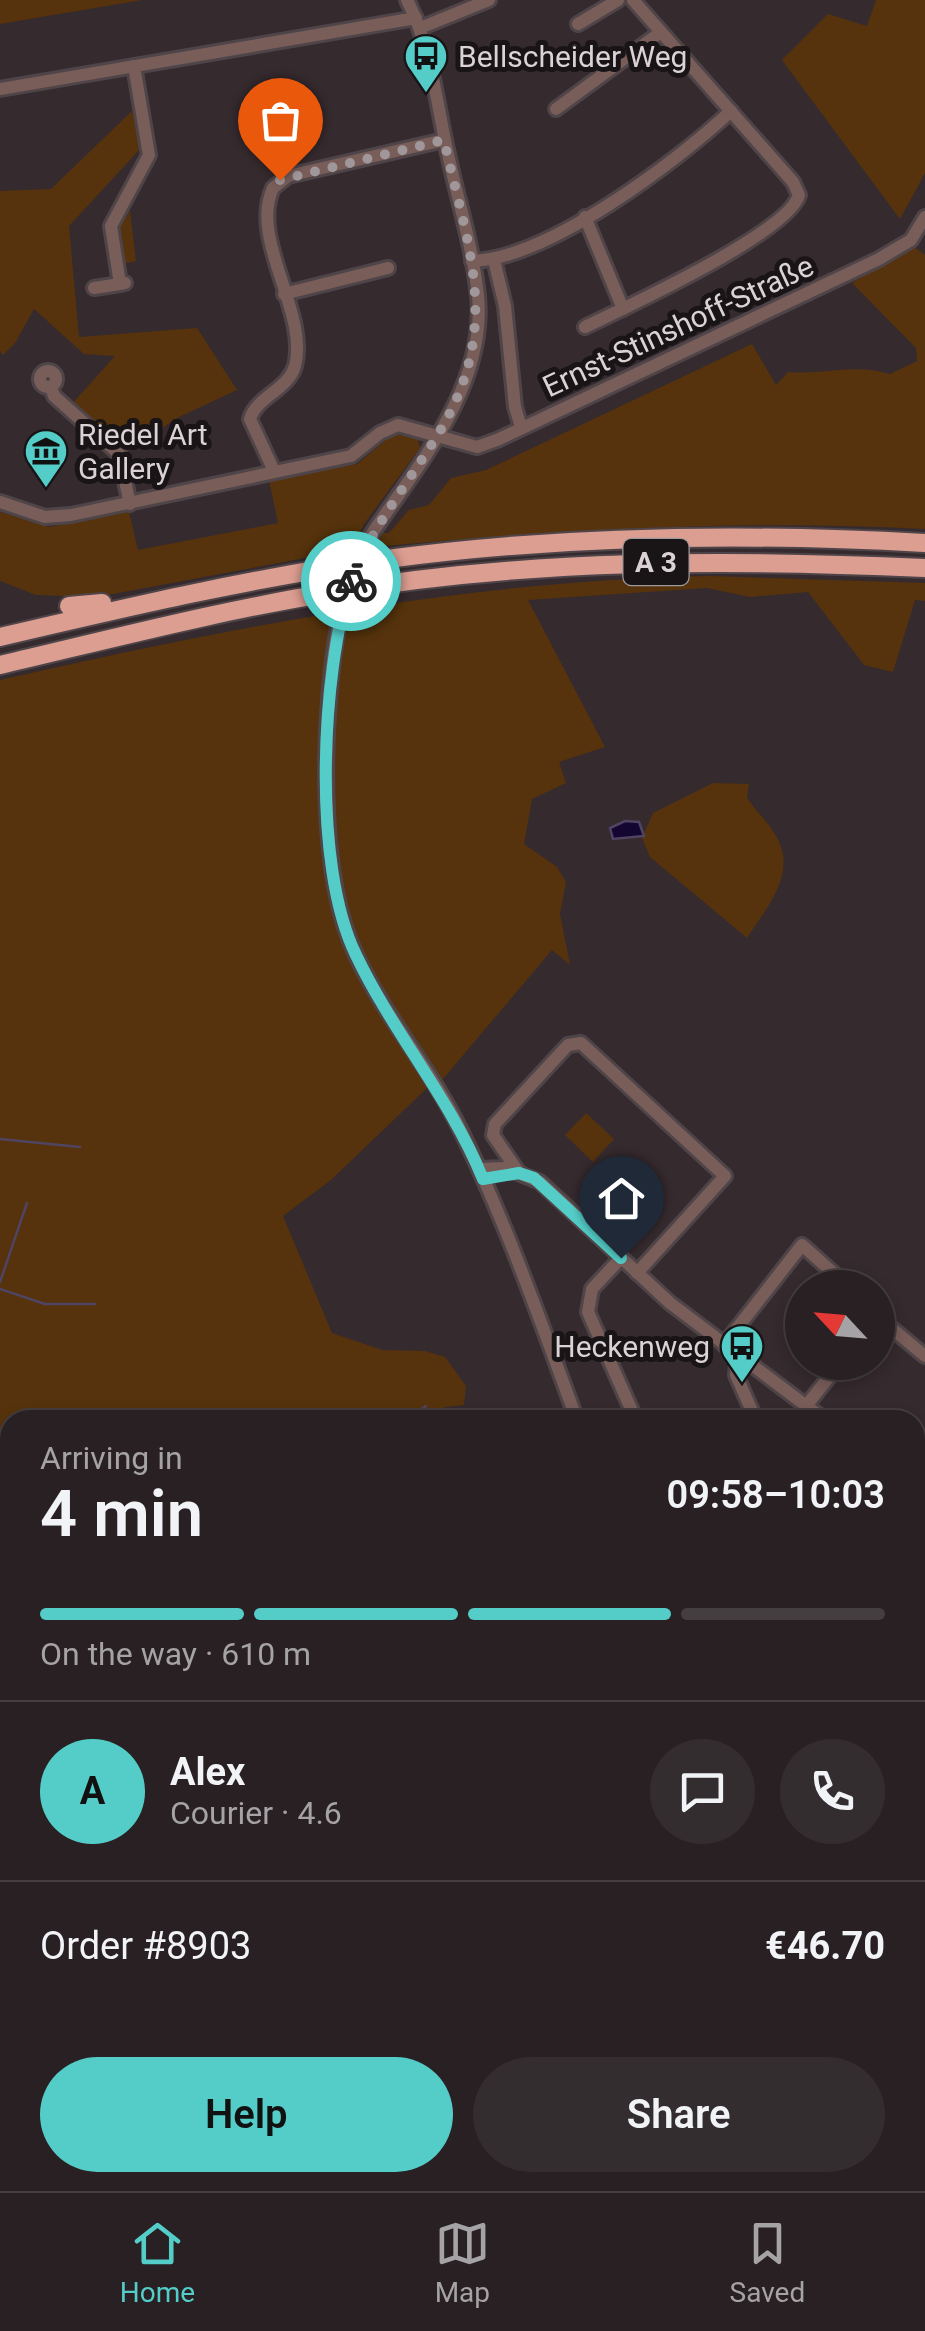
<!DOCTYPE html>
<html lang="en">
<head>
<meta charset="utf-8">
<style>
  :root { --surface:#282022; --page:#342d2f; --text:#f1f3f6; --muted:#a5a3a5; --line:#443e40; --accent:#54cdc8 }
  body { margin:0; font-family:Roboto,sans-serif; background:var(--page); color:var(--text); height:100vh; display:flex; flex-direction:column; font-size:38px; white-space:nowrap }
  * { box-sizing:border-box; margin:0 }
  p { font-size:32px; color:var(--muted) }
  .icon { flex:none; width:55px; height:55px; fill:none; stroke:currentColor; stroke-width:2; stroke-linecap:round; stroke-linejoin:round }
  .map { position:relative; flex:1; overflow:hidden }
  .panel { position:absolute; left:0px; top:1410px; width:925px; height:782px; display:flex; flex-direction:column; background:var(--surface); border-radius:30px 30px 0 0; box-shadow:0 5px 15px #0003,0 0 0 2px var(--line) }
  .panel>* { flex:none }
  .needle { width:65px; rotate:296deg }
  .tools { position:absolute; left:785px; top:1270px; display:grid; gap:20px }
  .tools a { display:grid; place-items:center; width:110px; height:110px; border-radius:50%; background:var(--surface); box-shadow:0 5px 15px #0003,0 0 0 2px var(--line); font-size:50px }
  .pin { position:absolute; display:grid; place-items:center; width:85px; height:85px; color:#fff; margin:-102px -42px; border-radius:50% 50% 50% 0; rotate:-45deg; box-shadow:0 0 10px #0007 }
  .pin .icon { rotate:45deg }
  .courier { position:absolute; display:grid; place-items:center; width:100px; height:100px; margin:-50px; border:8px solid #54cdc8; border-radius:50%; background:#fff; color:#222; box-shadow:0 2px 12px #0007 }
  .headline em { font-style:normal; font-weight:600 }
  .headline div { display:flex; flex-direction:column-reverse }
  .headline { display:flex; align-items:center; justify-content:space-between; height:170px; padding:0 40px }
  h1 { font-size:65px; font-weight:600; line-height:75px }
  .bar { display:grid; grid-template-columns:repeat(4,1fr); gap:15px 10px; align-content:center; height:120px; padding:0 40px }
  .bar i { height:12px; border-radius:8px; background:var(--line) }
  .bar .on { background:var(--accent) }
  .bar p { grid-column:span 4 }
  .line { display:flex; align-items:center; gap:25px; padding:0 40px; border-top:2px solid var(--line) }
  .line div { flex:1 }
  .round { display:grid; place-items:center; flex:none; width:105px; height:105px; border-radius:52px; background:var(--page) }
  .primary-button { display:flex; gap:20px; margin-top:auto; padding:20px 40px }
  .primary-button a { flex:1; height:115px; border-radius:60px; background:var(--accent); color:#111; font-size:40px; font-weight:600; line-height:115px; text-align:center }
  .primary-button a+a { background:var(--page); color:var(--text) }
  .dock { display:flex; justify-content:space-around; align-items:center; height:140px; border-top:2px solid var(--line); background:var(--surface); font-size:28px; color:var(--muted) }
  .dock a { display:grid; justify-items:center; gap:5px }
  .dock .on { color:var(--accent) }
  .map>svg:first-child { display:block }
</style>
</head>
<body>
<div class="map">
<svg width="925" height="2191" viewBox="0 0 925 2191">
  <rect width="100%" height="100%" fill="#352a2e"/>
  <g fill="#56330c">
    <polygon points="0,0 142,0 0,24"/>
    <polygon points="876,0 925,0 925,173 900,219 782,60 828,14 867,26"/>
    <polygon points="132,111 140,149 69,226 79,337 197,328 237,390 177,418 124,454 71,405 115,356 84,354 34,309 15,343 3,355 0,351 0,191 51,189"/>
    <polygon points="130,211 136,261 123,264 117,231"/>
    <path d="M913,246L925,255V529C740,519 560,530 376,547L383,533H389L409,510L429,505L451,478L486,470L752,344L776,385L788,372C824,375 855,363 890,374L917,361L916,348L852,283Z"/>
    <polygon points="393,434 418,438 420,448 364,524 353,549 97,597 36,595 0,581 0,512 49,527 129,512 138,550 278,523 269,480 357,464"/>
    <path d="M711,576L925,583V601L915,600L893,672L864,665L808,592L750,597L707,588L528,600L605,747L559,762L566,783L532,799L524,844L557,867L566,882L560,914L570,965L552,950L443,1079L427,1088L331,1180L283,1216L332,1333L382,1350L425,1351L445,1357L466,1386L464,1405L445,1407L437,1420H10V2182H915V2063L925,2070V2191H0V680C233,627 471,580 711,576Z"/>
    <path d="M713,783L749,784L747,798C756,811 769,823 776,836C798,873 767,907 747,938L650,857L642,838L653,813Z"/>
    <polygon points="586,1113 614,1139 593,1162 565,1135"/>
  </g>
  <polygon fill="#130731" stroke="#4f4462" stroke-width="2.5" points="625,821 639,822 644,836 613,839 610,828"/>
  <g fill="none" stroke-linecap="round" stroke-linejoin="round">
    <g stroke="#4f4462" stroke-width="2.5">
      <polyline points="0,1139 80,1147"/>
      <polyline points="0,1282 27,1203"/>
      <polyline points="0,1289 45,1304 95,1304"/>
      <polyline points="405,1420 426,1406"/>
      <polyline points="0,1777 10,1814"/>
      <polyline points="0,1954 10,1932"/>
      <polyline points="172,2182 176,2191"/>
      <polyline points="285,2182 287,2191"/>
      <polyline points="364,2182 365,2191"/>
      <polyline points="467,2191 470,2182"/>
      <polyline points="830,2191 837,2182"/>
    </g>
    <g stroke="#4f4549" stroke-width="18">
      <g id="minor">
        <polyline points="578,24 618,0"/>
        <polyline points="420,28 489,0"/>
        <polyline points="0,89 416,18"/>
        <polyline points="556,109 661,32"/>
        <polyline points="585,217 623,309"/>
        <polyline points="494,260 505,306 515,407 521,427"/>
        <path d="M472,261C548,259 676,162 731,111"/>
        <polyline points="125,283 120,284 111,226 149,155 134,66"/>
        <polyline points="94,288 120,284"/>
        <polyline points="284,294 388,268"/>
        <path d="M585,327C626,307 788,233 799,195L793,182L633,0"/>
        <circle cx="48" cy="379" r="8"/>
        <polyline points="51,387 54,396 119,454 130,504"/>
        <path d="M274,471L250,419C257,396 288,390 295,366C309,313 249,239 273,188L288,176L444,140"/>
        <polyline points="0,502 45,517 71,515 351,456 380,433 398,425 477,447 497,440 879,259 911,240 925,217"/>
        <path d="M371,535C417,466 487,386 478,296C473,248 458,201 448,154C436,102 432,48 407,0"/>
        <path d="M338,625C323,715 316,872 356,955C385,1017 431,1069 461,1131C507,1224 541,1323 577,1420"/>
        <polyline points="479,1169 506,1168 540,1182 670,1303 825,1420"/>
        <polyline points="519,1173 493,1135 495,1124 568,1045 581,1043 725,1176 637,1273"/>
        <polyline points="621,1258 592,1289 588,1312 636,1420"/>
        <polyline points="878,1317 925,1356"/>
        <polyline points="724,1345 802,1245 850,1288"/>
        <polyline points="738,1355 736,1375 756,1420"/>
        <polyline points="806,1406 841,1362"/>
        <polyline points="915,1488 925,1496"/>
        <polyline points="915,1549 925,1549"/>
        <polyline points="915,1929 925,1931"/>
        <polyline points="0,2188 10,2178"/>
      </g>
    </g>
    <g stroke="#4f4549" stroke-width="22">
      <g id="highway">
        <polyline points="69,606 102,603"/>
        <path d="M0,637C128,607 256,577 387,559C566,535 745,533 925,543"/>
        <path d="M0,665C111,639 222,610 334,592C529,559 728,559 925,568"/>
      </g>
    </g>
    <use href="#minor" stroke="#785d59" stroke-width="12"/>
    <use href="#highway" stroke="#dd9e92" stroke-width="18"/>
    <g stroke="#4f4549" stroke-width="18" stroke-linecap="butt">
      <polyline id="minor-bridge" points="338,625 371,535"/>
    </g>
    <use href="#minor-bridge" stroke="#785d59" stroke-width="12"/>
  </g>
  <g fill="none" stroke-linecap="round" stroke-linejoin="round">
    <path stroke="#a0979b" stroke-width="10" stroke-dasharray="0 18" d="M280,180L444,140C469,252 503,329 437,436C407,485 372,527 351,581"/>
    <path stroke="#54cdc8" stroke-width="12" d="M351,581C321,675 312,865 356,955C393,1033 450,1098 483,1179L519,1173L534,1178L621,1258"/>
  </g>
  <defs>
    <g id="bus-pin" transform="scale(2.25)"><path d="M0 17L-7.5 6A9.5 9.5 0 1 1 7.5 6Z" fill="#54cdc8" stroke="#191416"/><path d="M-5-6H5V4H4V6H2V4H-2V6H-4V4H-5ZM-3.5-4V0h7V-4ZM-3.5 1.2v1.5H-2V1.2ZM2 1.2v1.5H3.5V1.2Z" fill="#111"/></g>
    <g id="museum-pin" transform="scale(2.25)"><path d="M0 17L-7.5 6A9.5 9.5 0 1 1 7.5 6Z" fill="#54cdc8" stroke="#191416"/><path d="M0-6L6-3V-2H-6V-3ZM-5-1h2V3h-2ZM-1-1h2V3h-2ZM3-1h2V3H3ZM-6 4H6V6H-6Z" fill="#111"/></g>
  </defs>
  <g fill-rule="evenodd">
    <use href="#bus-pin" x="426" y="56"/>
    <use href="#museum-pin" x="46" y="451"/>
    <use href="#bus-pin" x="742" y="1346"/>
  </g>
  <g text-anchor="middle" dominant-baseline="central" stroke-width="10" stroke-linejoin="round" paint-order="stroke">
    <rect fill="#191416" stroke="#a0999c" stroke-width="2.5" x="623.5" y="539" width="65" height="46" rx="8"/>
    <g font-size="28" font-weight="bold" fill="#dad2d5">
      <text x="656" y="562">A 3</text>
    </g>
    <g font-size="30" fill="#dad2d5" stroke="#191416" text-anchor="start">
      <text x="458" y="56">Bellscheider Weg</text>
      <text x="78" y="434">Riedel Art<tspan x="78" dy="34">Gallery</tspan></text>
      <text x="710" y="1346" text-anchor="end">Heckenweg</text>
    </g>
    <g font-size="30" fill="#dad2d5" stroke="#191416">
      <text transform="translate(678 326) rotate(-25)">Ernst-Stinshoff-Straße</text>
    </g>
  </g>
</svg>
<div class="tools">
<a><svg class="needle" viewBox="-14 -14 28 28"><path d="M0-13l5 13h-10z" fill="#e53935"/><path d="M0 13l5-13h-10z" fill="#a5a3a5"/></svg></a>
</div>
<div class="pin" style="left:280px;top:180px;background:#ea580c"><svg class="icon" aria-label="bag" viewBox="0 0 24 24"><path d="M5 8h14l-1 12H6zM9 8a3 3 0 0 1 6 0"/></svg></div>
<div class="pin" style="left:621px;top:1258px;background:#1f2937"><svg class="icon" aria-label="home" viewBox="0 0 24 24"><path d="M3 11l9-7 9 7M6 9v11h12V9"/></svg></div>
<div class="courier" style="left:351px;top:581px"><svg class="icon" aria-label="bike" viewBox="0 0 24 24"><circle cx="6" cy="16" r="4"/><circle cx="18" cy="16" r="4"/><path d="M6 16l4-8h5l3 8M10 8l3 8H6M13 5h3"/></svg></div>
<section class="panel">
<div class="headline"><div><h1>4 min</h1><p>Arriving in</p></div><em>09:58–10:03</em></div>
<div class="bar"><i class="on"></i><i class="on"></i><i class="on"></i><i></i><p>On the way · 610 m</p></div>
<div class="line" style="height:180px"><b class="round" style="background:var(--accent);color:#111">A</b><div><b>Alex</b><p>Courier · 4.6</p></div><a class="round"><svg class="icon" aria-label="chat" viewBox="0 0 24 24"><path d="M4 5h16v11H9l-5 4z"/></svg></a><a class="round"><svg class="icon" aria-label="phone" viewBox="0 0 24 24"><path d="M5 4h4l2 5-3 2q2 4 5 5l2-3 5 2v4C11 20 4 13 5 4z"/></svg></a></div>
<div class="line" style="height:130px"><div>Order #8903</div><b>€46.70</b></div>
<div class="primary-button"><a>Help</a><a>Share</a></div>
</section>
</div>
<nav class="dock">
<a class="on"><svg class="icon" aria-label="home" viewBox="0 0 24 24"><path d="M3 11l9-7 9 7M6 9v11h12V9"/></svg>Home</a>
<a><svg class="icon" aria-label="map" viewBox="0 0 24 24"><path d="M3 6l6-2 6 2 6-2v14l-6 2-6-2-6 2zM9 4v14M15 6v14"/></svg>Map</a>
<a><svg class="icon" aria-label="saved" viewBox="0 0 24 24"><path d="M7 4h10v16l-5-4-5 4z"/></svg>Saved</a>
</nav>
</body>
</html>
